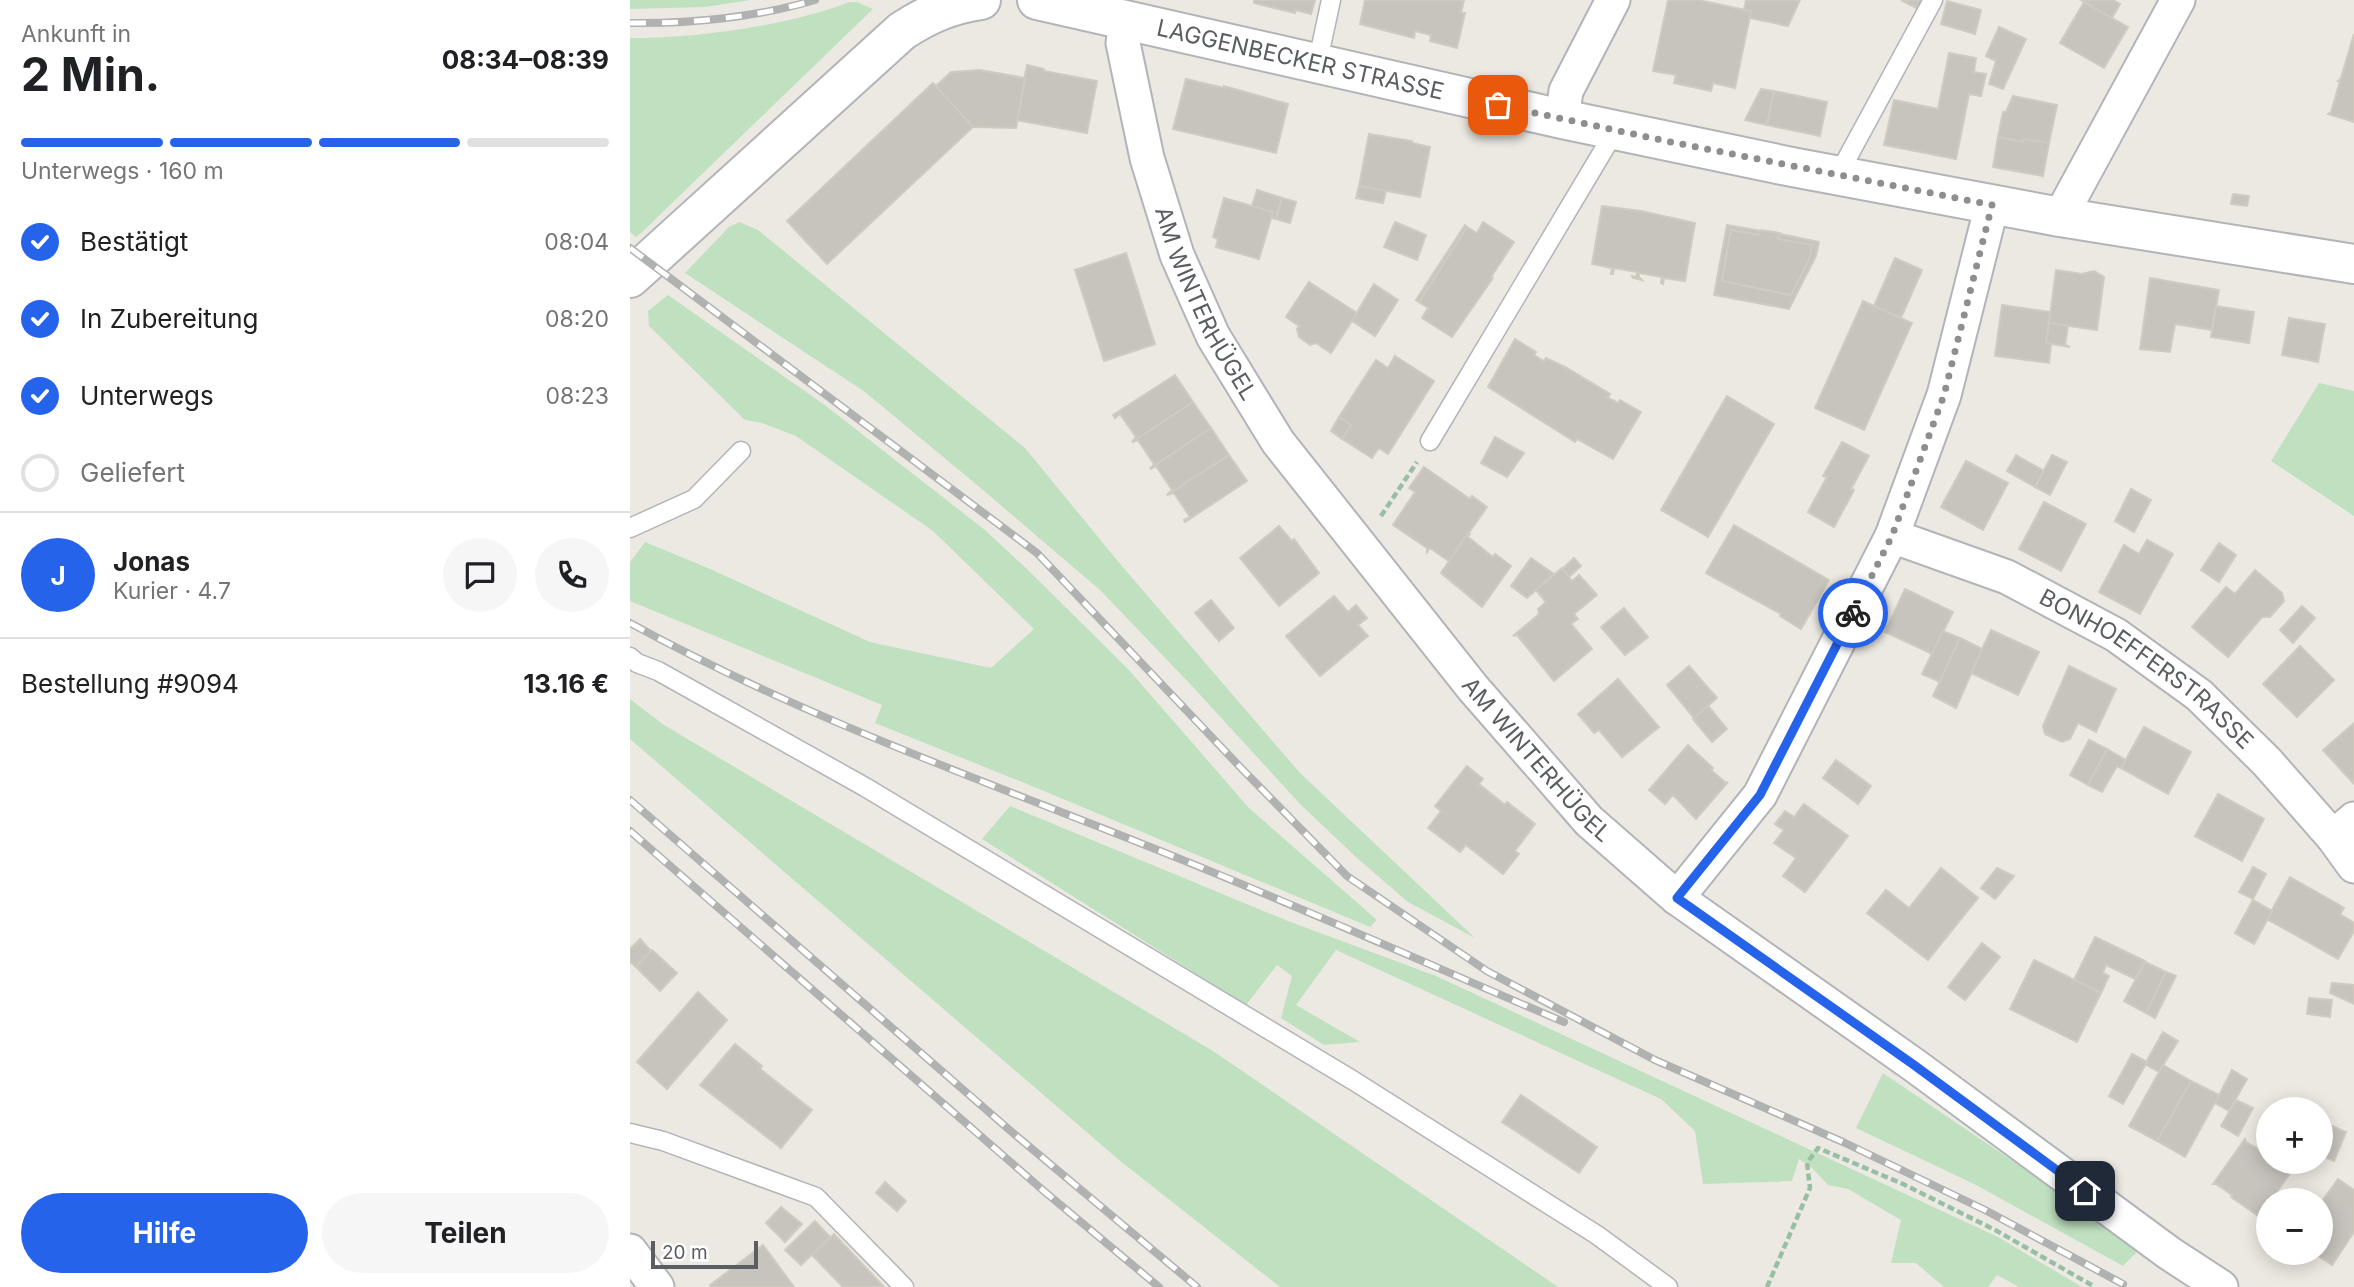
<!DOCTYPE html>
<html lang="de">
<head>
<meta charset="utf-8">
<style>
  :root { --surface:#fff; --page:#f6f6f6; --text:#202124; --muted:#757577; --line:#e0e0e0; --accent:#2563eb }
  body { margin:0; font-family:Inter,sans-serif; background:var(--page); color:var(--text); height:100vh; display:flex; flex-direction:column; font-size:26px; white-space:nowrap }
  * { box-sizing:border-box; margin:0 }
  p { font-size:23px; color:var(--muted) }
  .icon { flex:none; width:38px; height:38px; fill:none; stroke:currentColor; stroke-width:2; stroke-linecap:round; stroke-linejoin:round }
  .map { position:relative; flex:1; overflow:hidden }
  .panel { display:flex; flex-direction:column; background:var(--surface); width:630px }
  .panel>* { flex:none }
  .controls { position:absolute; left:1626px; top:1097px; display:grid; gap:14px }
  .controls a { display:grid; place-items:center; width:77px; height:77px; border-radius:50%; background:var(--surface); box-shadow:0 4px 18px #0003; font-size:35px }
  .scale { position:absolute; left:21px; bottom:18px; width:107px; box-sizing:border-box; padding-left:7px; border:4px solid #5a5d61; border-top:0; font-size:19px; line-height:24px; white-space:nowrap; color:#5a5d61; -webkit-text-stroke:5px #fff; paint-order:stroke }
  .pin { position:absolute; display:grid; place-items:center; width:60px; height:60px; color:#fff; margin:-30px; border-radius:14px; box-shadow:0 4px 10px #0006 }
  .courier { position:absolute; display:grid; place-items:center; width:70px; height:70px; margin:-35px; border:5px solid #2563eb; border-radius:50%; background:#fff; color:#222; box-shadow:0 2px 9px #0007 }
  .overview em { font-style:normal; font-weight:700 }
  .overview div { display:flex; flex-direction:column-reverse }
  .overview { display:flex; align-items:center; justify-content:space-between; height:119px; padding:0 21px }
  h1 { font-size:46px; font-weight:700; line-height:52px }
  .bar { display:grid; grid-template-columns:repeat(4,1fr); gap:10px 7px; align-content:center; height:84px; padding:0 21px }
  .bar i { height:9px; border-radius:5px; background:var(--line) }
  .bar .on { background:var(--accent) }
  .bar p { grid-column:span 4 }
  .line { display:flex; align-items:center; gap:18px; padding:0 21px; border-top:2px solid var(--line) }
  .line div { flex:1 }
  .round { display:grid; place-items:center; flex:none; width:74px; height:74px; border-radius:37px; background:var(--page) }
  ol { padding:0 21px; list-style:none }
  li { display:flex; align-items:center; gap:21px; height:77px }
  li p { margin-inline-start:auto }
  li .icon { padding:7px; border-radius:50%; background:var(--accent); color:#fff; stroke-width:4 }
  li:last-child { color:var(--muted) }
  li i { width:38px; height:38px; border:4px solid var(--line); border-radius:50% }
  .primary-button { display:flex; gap:14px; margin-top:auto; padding:14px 21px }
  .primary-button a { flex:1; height:80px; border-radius:42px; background:var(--accent); color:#fff; font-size:28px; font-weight:700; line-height:80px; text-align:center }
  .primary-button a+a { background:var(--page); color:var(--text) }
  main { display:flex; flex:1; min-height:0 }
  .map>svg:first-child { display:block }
</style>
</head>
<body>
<main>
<section class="panel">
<div class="overview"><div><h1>2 Min.</h1><p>Ankunft in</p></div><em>08:34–08:39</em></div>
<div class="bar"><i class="on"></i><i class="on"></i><i class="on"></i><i></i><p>Unterwegs · 160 m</p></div>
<ol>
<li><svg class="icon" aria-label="check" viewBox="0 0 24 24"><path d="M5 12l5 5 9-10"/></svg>Bestätigt<p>08:04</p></li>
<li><svg class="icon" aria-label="check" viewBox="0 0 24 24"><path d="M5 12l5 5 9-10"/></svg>In Zubereitung<p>08:20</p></li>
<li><svg class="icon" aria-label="check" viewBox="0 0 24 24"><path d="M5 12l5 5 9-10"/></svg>Unterwegs<p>08:23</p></li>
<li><i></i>Geliefert</li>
</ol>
<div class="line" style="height:126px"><b class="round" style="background:var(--accent);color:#fff">J</b><div><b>Jonas</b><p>Kurier · 4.7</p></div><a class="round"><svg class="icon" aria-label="chat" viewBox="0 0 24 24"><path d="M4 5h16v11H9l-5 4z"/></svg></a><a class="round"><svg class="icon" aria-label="phone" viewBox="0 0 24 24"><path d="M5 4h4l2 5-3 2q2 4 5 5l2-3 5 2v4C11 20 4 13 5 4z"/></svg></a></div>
<div class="line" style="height:91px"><div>Bestellung #9094</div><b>13.16 €</b></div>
<div class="primary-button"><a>Hilfe</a><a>Teilen</a></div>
</section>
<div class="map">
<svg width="1724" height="1287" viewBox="0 0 1724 1287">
  <rect width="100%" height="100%" fill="#ece9e2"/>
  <g fill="#c0e1c0">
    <polygon points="0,0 121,0 75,7 0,9"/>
    <path d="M220,2H227L243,9L10,234L6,237L0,232V38C67,38 157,26 220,2Z"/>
    <polygon points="109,222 128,230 395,448 491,565 670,773 845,938 778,902 727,858 671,805 562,686 470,590 353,490 235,392 55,273 99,227"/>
    <polygon points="38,295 196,406 355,530 398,570 499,670 619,808 747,920 740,927 397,784 245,723 252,705 0,601 0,562 15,542 78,568 240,642 361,668 404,629 303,531 166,436 132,423 115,420 19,326 18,311"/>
    <polygon points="1689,383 1724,391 1724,516 1641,461"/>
    <polygon points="0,699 34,725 583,1051 928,1287 650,1287 489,1160 0,739"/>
    <polygon points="380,806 658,921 806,976 1368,1237 1452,1287 1389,1287 1367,1275 1358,1287 1314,1287 1286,1263 1261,1263 1271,1220 1218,1189 1198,1185 1182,1168 1169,1159 1162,1181 1073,1184 1065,1131 1031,1099 706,950 666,1005 730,1042 694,1045 651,1018 662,976 647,965 616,1005 352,839"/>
    <polygon points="1253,1073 1511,1248 1493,1266 1346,1185 1226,1128"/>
  </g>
  <g fill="#c7c4be" stroke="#d0cbc0" stroke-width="2">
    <polygon points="624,0 685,0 681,14 666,10 665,13 624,3"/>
    <polygon points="735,0 834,0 831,13 835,13 827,48 800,41 801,35 785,31 784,38 730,24"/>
    <polygon points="1038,0 1068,0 1121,11 1105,88 1083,83 1081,91 1044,83 1046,75 1023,71"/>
    <polygon points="1116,0 1170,0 1158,26 1120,18 1121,11 1114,10"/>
    <polygon points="1271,0 1293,0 1288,9"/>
    <polygon points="1451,0 1483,0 1490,4 1482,18"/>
    <polygon points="1317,1 1351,10 1345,34 1311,24"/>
    <polygon points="1454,2 1498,27 1474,68 1430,43"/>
    <polygon points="1369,27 1396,39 1373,89 1359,84 1366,61 1356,56"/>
    <polygon points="1724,34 1724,122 1698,114 1701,112 1710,81 1708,81 1711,78"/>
    <polygon points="1319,53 1346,58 1344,72 1356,74 1351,96 1339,94 1326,159 1254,145 1264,100 1308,109"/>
    <polygon points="397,65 414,69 414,71 467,81 457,133 386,120"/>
    <polygon points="350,70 395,78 386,128 343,127 305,87 321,72"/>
    <polygon points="556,79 594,88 594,86 658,104 646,153 543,129"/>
    <polygon points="303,83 343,127 197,264 157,221"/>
    <polygon points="1131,89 1144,91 1137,125 1115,120"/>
    <polygon points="1144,91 1197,102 1190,136 1137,125"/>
    <polygon points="1383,96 1427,105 1419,143 1394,139 1393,142 1368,137 1373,112 1376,112"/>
    <polygon points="739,134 782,141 782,143 800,147 790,197 729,186"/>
    <polygon points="1368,137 1393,142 1394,139 1419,143 1413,176 1363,167"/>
    <polygon points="729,186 756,191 753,203 726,198"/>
    <polygon points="627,190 652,198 646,219 641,218 643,212 622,206"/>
    <polygon points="1603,194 1619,196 1617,206 1601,204"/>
    <polygon points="594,198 643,212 629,259 586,247 588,239 583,237"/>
    <polygon points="652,198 666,202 660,223 646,219"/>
    <polygon points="972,206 1011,211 1065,223 1055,281 1034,278 1033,284 1031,283 1032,277 1009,273 1009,277 1012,280 1003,278 1002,276 1006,277 1007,272 984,268 983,274 981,274 982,268 962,264"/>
    <polygon points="765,222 796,235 787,260 754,247"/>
    <polygon points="853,222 884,242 861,277 863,278 822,337 792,318 798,308 789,302 837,227 847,233"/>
    <polygon points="835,225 837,227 789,302 786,300"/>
    <polygon points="1097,225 1131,231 1129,235 1101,230 1092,281 1161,295 1179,259 1182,245 1148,239 1150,234 1189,242 1186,256 1159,309 1084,295"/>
    <polygon points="1101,230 1129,235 1131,230 1150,233 1148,239 1182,245 1179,259 1161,295 1092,281"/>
    <polygon points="496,253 525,344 474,361 445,270"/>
    <polygon points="1265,258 1292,270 1271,318 1244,306"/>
    <polygon points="1426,270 1452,274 1464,271 1474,277 1467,330 1419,323"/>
    <polygon points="1520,278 1589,290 1582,330 1545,324 1540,352 1510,349"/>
    <polygon points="679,282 727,313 701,353 686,343 680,345 669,337 667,329 669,326 656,317"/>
    <polygon points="744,284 768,300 745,336 722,321"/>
    <polygon points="1233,301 1282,323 1234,430 1185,408"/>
    <polygon points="1372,305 1420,312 1416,343 1421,344 1419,363 1365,356"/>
    <polygon points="1586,306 1624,312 1619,343 1581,337"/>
    <polygon points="1659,318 1695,324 1688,362 1652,355"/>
    <polygon points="1419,323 1438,326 1435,345 1440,347 1416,343"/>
    <polygon points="885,339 906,352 904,355 914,361 916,358 935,367 980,394 978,398 988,403 990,400 1011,412 983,459 947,439 945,442 858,387"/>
    <polygon points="765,356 804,381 758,454 749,448 742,458 712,439 721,425 709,417 746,360 758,368"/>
    <polygon points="545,375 563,402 502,442 506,437 490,414 485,418 483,415"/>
    <polygon points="1097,396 1144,424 1078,537 1031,510"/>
    <polygon points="563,402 581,428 520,469 524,464 508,440 502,442"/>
    <polygon points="709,417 721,425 712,439 701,431"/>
    <polygon points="581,428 599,455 537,495 542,490 526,466 520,469"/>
    <polygon points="865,437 894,453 877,477 851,463"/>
    <polygon points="1212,442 1239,456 1221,489 1224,490 1204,527 1178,512 1197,477 1193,476"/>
    <polygon points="599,455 617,481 555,522 554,520 560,517 544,493 537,495"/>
    <polygon points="1386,455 1414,471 1405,487 1377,471"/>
    <polygon points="1422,455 1437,462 1420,495 1405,487"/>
    <polygon points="1336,461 1378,483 1353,530 1311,507"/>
    <polygon points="794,467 840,499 842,496 857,507 819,561 800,548 797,552 797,548 763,525 785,492 779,488"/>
    <polygon points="1501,489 1521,500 1504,532 1485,521"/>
    <polygon points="1414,502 1456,524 1431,571 1389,549"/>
    <polygon points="1104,525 1199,580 1171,629 1150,616 1151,614 1076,573"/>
    <polygon points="649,526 662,541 664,539 689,573 649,606 610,558"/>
    <polygon points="838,533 840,534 838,537 863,557 865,554 881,566 852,607 811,573"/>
    <polygon points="1517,540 1543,554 1510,614 1469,592 1494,545 1509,554"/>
    <polygon points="1589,543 1606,555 1589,582 1571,570"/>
    <polygon points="901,558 924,574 897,598 881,586"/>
    <polygon points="944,558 951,566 939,577 932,569"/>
    <polygon points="932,568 942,581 949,575 967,595 944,614 948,619 941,624 962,649 924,681 887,635 883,636 909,614 908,609 916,602 906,590"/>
    <polygon points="1625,570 1652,593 1654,601 1640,617 1632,617 1598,657 1562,627 1596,587 1605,594"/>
    <polygon points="1275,589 1323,612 1302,654 1255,632"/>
    <polygon points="704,596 718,612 726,605 737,618 728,625 738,636 690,676 656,636"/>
    <polygon points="581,600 604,628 589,641 565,613"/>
    <polygon points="1672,606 1685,618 1663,643 1650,630"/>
    <polygon points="994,608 1018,637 995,655 971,627"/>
    <polygon points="1361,630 1409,652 1388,695 1341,673"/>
    <polygon points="1313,631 1330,638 1310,682 1292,674"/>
    <polygon points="1330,638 1352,649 1326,708 1303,696"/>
    <polygon points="1670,646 1704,680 1667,717 1633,684"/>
    <polygon points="1059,666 1087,698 1064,718 1037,685"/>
    <polygon points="1439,666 1486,689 1466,732 1448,723 1440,739 1432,742 1415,734 1413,726"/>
    <polygon points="988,679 1029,727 992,757 969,730 964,733 948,714"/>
    <polygon points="1078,706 1097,729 1082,742 1063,719"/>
    <polygon points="1724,723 1724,784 1693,750"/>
    <polygon points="1514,727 1561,752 1538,794 1491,768"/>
    <polygon points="1459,740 1477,749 1458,785 1440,775"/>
    <polygon points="1058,745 1083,768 1081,770 1096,783 1098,782 1066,819 1043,795 1035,804 1019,790"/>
    <polygon points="1477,749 1496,760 1491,768 1487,766 1472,792 1458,785"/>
    <polygon points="1206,760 1241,786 1228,804 1193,778"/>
    <polygon points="837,766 853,779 849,784 875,805 877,802 905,824 885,851 889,854 873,874 836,845 830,852 798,828 811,811 805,806"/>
    <polygon points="1588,794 1634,819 1612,861 1565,836"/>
    <polygon points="1174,804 1218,836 1175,892 1153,876 1166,858 1144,843 1154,830 1145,824 1155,811 1164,817"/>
    <polygon points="1623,867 1636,874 1623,899 1609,892"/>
    <polygon points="1311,868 1348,898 1298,960 1237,913 1256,890 1279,908"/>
    <polygon points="1367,868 1384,876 1365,899 1351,888"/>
    <polygon points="1660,877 1706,903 1714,908 1710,914 1724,923 1724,931 1708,959 1637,919"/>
    <polygon points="1623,900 1642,911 1624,944 1605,933"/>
    <polygon points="1465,937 1515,961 1505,979 1476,965 1473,973 1479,976 1471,993 1444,980"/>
    <polygon points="10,939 21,951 6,967 0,962 0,949"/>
    <polygon points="1352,943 1370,957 1335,1000 1318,987"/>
    <polygon points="22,950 47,973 30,991 6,967"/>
    <polygon points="1404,960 1471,993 1447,1042 1380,1009"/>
    <polygon points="1515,962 1536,972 1516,1013 1494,1001"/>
    <polygon points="1536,972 1546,976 1525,1018 1516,1013"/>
    <polygon points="1702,983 1724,985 1724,1004 1700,993"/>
    <polygon points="68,992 97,1020 37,1089 7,1062"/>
    <polygon points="1679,998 1702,1000 1700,1017 1677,1014"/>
    <polygon points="1533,1032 1548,1041 1529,1072 1515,1064"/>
    <polygon points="105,1044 132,1066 130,1069 182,1110 151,1148 70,1085"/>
    <polygon points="1502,1054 1517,1062 1493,1104 1479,1096"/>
    <polygon points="1533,1065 1561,1081 1527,1141 1499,1126"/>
    <polygon points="1602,1070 1617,1079 1599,1111 1585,1103"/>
    <polygon points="1561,1081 1589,1095 1555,1157 1527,1141"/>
    <polygon points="891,1095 967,1147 949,1173 872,1122"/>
    <polygon points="1606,1100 1623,1108 1608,1136 1591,1126"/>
    <polygon points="1702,1126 1716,1132 1704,1161 1690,1155"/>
    <polygon points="1615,1139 1616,1142 1638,1155 1638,1162 1648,1162 1661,1172 1641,1200 1638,1200 1638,1205 1630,1217 1601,1197 1602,1195 1586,1184 1583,1184"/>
    <polygon points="1708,1179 1724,1190 1724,1232 1702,1265 1684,1253 1690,1253 1690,1204"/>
    <polygon points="255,1182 276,1201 267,1211 246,1193"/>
    <polygon points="151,1207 172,1224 155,1242 136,1223"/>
    <polygon points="185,1221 200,1237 171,1265 155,1250"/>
    <polygon points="204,1234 254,1287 213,1287 182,1255"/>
    <polygon points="133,1245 164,1287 82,1287 80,1285"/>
  </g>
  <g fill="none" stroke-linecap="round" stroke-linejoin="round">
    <g stroke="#b2b4b8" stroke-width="21">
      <g id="service">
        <polyline points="687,65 701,0"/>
        <polyline points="1208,175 1303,0"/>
        <polyline points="800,441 985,131"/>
        <polyline points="0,528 64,499 111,451"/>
        <polyline points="0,657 7,663 28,671 235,787 724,1081 967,1235 1038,1287"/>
        <polyline points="0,1133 33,1141 186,1197 274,1287"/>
      </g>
    </g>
    <g stroke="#b2b4b8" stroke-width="37">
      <g id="minor">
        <path id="s1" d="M496,19L493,43L517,158L547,255L583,336L648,442L843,688L959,821L1047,898L1284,1065L1539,1253L1591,1287"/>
        <polyline points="932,119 936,91 983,0"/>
        <polyline points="1430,217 1548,0"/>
        <path id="s2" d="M1262,536L1377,577L1486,635L1569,695L1637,762L1703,837L1724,866"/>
        <polyline points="1703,837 1724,819"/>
        <polyline points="1047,898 1130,795 1262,536 1314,395 1362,205"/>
        <polyline points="0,1251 27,1287"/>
      </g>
    </g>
    <g stroke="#b2b4b8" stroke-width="42">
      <g id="tertiary">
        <path id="s3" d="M407,0L932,119L1162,167L1430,217L1724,264"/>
        <path d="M0,278L272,31C298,14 319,5 351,0"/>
      </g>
    </g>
    <g stroke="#98bfa4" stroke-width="4.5" stroke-dasharray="7 3.5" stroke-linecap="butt">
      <polyline points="751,516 787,462"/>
      <polyline points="1137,1287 1180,1188 1177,1163 1188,1148 1273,1184 1367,1231 1465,1287"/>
    </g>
    <use href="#service" stroke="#fff" stroke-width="18"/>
    <use href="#minor" stroke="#fff" stroke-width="33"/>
    <use href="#tertiary" stroke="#fff" stroke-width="38"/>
    <g stroke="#b0b1b1" stroke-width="8">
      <g id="rail">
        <path d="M0,23C60,24 128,17 185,0"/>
        <polyline points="0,248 407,553 612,769 717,876 857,971 1025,1060 1213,1142 1355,1210 1493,1284"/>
        <path d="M0,623C162,712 338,775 510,843C653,899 793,962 934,1022"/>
        <polyline points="0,800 383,1133 567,1287"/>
        <polyline points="0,831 415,1192 529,1287"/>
      </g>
    </g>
    <use href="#rail" stroke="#fff" stroke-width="5" stroke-dasharray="16" stroke-linecap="butt"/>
  </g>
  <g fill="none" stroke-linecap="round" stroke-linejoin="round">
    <polyline stroke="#8d8e8e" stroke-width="7" stroke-dasharray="0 12.6" points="868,105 1036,141 1362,205 1314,395 1262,536 1223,613"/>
    <polyline stroke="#2563eb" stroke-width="9" points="1223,613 1130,795 1047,898 1284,1065 1455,1191"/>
  </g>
  <g text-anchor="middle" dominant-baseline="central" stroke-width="7" stroke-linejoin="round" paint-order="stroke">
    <g font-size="23" fill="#5a5d61" stroke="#fff">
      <text stroke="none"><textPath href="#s3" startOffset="270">LAGGENBECKER STRASSE</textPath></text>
      <text stroke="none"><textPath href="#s1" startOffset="299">AM WINTERHÜGEL</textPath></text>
      <text stroke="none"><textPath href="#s2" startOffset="290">BONHOEFFERSTRASSE</textPath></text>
      <text stroke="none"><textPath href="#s1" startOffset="866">AM WINTERHÜGEL</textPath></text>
    </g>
  </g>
</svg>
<div class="controls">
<a>+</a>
<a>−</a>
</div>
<div class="scale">20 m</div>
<div class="pin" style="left:868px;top:105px;background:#ea580c"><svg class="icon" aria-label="bag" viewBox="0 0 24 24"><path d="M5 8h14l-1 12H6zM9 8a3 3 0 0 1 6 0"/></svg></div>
<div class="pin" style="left:1455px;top:1191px;background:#1f2937"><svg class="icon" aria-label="home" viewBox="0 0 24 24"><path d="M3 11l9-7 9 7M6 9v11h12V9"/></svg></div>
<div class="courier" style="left:1223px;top:613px"><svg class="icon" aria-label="bike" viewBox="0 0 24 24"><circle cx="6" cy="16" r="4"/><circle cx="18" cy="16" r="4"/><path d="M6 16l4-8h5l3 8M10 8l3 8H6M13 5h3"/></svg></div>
</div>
</main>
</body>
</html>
